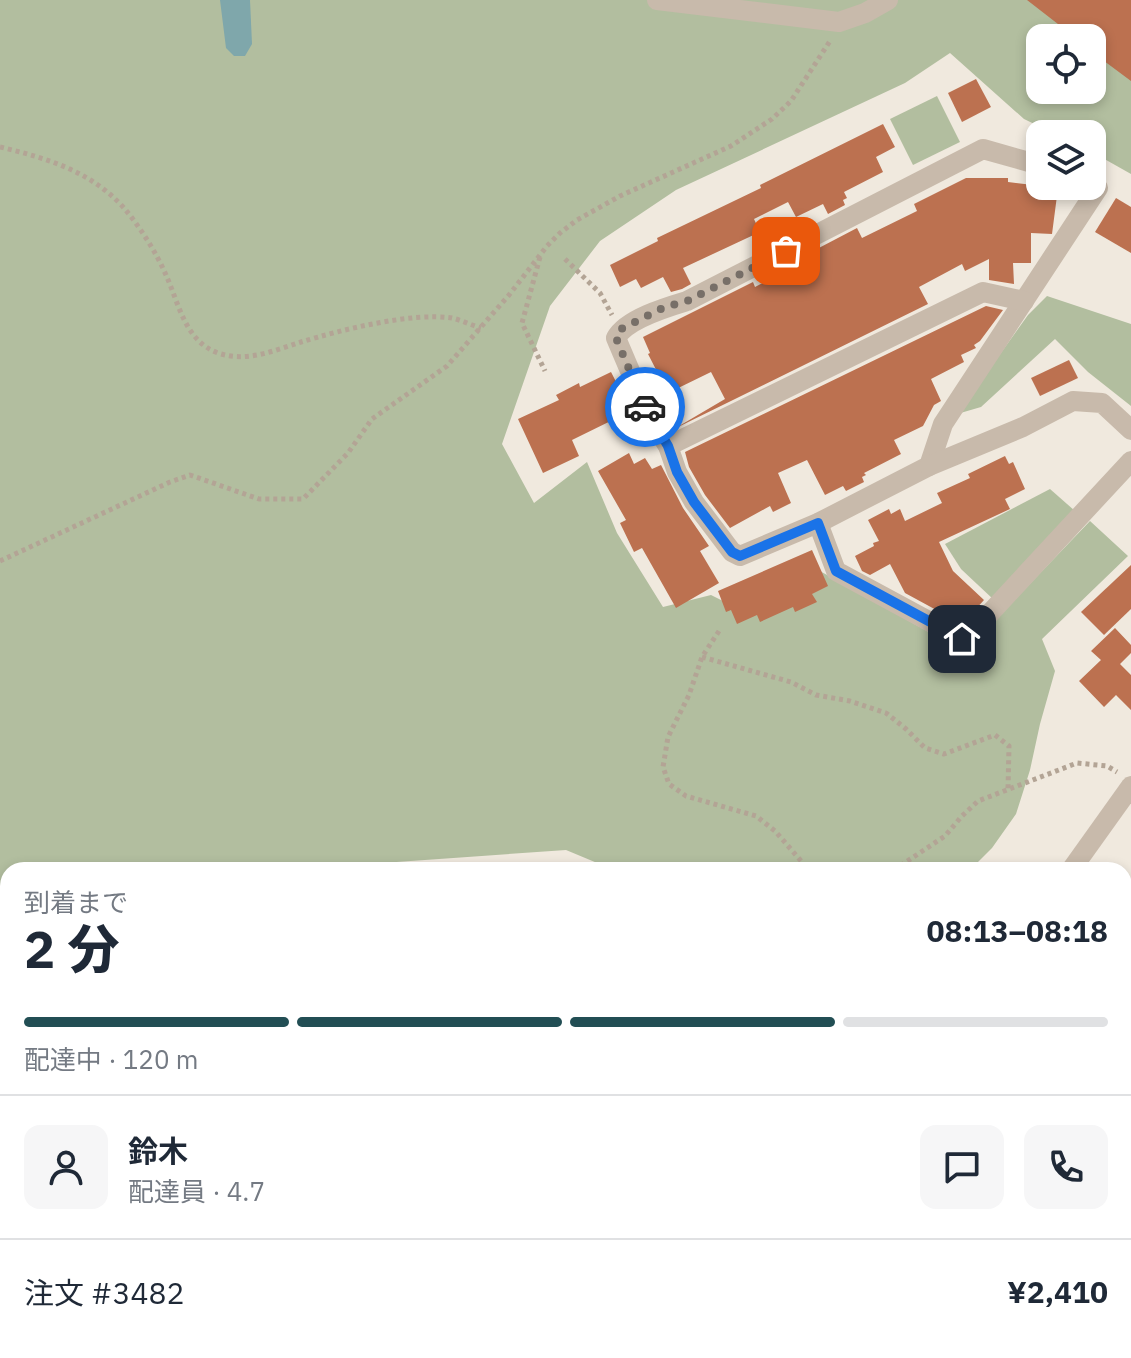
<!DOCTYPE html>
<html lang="ja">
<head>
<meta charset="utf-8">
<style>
  :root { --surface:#fff; --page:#f6f6f7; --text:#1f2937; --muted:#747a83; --line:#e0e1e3; --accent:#224e54 }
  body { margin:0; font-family:"IBM Plex Sans","Noto Sans JP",sans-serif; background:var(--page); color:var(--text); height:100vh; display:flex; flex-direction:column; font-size:30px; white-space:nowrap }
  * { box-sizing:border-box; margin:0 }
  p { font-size:26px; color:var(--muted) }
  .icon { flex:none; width:44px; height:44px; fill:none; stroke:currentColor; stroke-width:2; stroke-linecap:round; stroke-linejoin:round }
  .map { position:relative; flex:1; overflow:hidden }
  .details { position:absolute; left:0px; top:862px; width:1132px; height:496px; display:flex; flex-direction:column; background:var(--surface); border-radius:24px 24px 0 0; box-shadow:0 4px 12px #0003 }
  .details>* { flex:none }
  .fabs { position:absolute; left:1026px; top:24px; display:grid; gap:16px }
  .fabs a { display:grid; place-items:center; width:80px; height:80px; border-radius:16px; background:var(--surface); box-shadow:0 4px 12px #0003; font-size:40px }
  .pin { position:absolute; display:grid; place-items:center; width:68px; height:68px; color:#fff; margin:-34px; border-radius:16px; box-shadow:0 4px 12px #0006 }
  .courier { position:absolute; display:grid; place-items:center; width:80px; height:80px; margin:-40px; border:6px solid #1a73e8; border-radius:50%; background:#fff; color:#222; box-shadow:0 2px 10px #0007 }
  .headline em { font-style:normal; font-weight:800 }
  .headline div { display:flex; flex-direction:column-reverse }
  .headline { display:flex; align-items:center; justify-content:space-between; height:136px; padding:0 24px }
  h1 { font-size:52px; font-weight:800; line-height:60px }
  .bar { display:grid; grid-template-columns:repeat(4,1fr); gap:12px 8px; align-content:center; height:96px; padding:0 24px }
  .bar i { height:10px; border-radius:6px; background:var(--line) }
  .bar .selected { background:var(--accent) }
  .bar p { grid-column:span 4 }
  .line { display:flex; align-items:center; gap:20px; padding:0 24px; border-top:2px solid var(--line) }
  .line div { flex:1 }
  .round { display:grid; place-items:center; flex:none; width:84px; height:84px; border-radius:16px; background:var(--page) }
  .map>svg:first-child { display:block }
</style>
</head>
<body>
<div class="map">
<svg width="1131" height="1358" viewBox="0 0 1131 1358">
  <rect width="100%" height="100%" fill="#f0e9de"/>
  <g fill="#b2be9f" fill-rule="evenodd">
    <path d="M0,0H1131V174L1092,152V134H1055L1024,119L950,53L905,83L676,190L600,241L550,306L502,444L534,503L587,462L617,533L663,607L711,595L747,613L811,566L959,649L980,636L1090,521L1128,556L1042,639L1055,671L1040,724L1030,770L1016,814L992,848L970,870H614L566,850L283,870H8V953L4,957V987L8,992V1350H695L689,1358H0ZM1040,38H1092V90H1040Z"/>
    <polygon points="937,96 960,142 913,165 890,119"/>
    <polygon points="1047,296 1131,324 1131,406 1088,372 1055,339 981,407 957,414 1028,315"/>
    <polygon points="1050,489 1075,511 994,600 961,569 945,544"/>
  </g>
  <polygon fill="#7fa7ab" points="220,0 250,0 252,44 245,56 234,56 226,48"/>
  <g fill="#bc7150">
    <polygon points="1027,0 1131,0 1131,81 1092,52 1092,38 1076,38"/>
    <polygon points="976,79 991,107 962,122 948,93"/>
    <polygon points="883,124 895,147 876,157 883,172 844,192 847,198 843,200 845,205 828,214 823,204 796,217 788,202 754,219 760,232 683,268 691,284 682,289 671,292 663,277 641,288 636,279 620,287 610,265 658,241 657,238 761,188 760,185"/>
    <polygon points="966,178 1008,178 1008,182 1058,188 1052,234 1031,233 1031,263 1013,263 1014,284 989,280 989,259 965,271 962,264 919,287 928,304 674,429 725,399 711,372 668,393 648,354 650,353 643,337 753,282 755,287 817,255 815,250 857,228 862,238 917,211 914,204"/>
    <polygon points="1116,198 1131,207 1131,253 1095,232"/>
    <polygon points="986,306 1003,310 980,341 974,345 976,348 961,355 964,362 931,379 941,401 934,405 923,426 894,440 901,454 864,473 866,475 862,477 864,482 846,491 843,486 825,495 807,460 778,473 791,503 773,512 770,506 730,528 705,495 689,467 685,452"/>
    <polygon points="1069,360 1078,378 1040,396 1031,378"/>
    <polygon points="611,372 631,411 572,440 579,456 543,473 518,419 559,400 556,395 579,383 580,387"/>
    <polygon points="629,453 634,464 645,458 652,469 661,465 683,508 709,546 700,551 719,583 676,608 642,548 634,552 620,523 626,520 598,471"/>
    <polygon points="1005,456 1009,464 1013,462 1025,489 1005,499 1010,509 939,542 953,571 984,600 962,624 905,593 890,564 870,575 862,571 855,556 874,546 873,543 879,541 868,520 889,509 891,514 900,509 905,521 942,503 937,493 970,478 968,474"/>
    <polygon points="812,550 828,586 812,594 817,602 795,612 793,607 760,622 757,615 737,624 731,610 726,612 718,591"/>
    <polygon points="1131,565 1131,609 1104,635 1081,612"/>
    <polygon points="1115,628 1131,645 1131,653 1120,664 1131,675 1131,710 1116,695 1104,707 1079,681 1101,660 1091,651"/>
  </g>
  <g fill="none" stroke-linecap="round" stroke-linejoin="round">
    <g stroke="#b3a495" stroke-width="5" stroke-dasharray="4 4" stroke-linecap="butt">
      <path d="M0,147C46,158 91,171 124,208C140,227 156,252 166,275C179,304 185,341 218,353C247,363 275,350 301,342C341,330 411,312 452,318C461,320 471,325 481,328"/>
      <polyline points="540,257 522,323 545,371"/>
      <polyline points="565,259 600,293 612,315"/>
      <polyline points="0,561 170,482 190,475 259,499 303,499 348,453 372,419 447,366 509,295 547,246 560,233 577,220 620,196 731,146 772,119 791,101 830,41"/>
      <polyline points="719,631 702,657 689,695 668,737 663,767 669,784 686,796 756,816 775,831 809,870"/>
      <polyline points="702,657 791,682 816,695 850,701 886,713 906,729 925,748 944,754 995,735 1009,746 1008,790"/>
      <polyline points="894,870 945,836 962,816 978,801 1077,763 1107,766 1117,772"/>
      <polyline points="0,928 8,932"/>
    </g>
    <g stroke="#c8baab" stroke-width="20">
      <polyline points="657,0 839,22 865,13 888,0"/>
      <path d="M1040,165L983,149L687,301C667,307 626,319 616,338L650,418L668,446L677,472L694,502L732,552L740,556L818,523L929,466L943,424L1098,188L1092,181"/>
      <polyline points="668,446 983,292 1024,301"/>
      <polyline points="929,466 1023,427 1073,401 1102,403 1131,430"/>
      <polyline points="818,523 836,571 962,639 966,639 1131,461"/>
      <polyline points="1124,1014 1131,1020"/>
    </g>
    <g stroke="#c8baab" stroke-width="20">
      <polyline points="1071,870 1131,786"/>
      <polyline points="795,1358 799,1350"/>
    </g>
    <polyline stroke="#9b897c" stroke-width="20" points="1124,1345 1131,1333"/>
  </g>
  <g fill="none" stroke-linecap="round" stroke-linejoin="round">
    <polyline stroke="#776f68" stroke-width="8" stroke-dasharray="0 14.4" points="645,407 616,338 621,329 665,307 687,301 786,251"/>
    <polyline stroke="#1a73e8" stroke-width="10" points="645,407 668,446 677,472 694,502 732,552 740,556 818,523 836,571 962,639"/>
  </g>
</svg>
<div class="fabs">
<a><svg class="icon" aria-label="locate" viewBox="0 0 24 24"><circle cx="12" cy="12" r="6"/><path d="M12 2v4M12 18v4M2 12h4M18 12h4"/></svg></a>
<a><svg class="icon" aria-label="layers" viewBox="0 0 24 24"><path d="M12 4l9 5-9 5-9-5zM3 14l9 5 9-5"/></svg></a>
</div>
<div class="pin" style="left:786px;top:251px;background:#ea580c"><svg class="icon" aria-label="bag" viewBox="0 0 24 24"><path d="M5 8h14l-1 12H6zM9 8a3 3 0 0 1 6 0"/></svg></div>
<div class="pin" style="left:962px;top:639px;background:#1f2937"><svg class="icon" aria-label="home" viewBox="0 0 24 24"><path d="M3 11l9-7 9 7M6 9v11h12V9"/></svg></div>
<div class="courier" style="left:645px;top:407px"><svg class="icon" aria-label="car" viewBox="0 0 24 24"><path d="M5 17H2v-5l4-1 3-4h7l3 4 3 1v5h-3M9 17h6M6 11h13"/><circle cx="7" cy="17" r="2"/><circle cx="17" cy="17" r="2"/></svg></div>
<section class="details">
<div class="headline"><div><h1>2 分</h1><p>到着まで</p></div><em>08:13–08:18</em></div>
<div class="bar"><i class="selected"></i><i class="selected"></i><i class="selected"></i><i></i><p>配達中 · 120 m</p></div>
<div class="line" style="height:144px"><a class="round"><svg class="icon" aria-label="person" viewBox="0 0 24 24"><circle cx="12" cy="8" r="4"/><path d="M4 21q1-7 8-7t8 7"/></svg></a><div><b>鈴木</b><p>配達員 · 4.7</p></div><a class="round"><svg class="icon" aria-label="chat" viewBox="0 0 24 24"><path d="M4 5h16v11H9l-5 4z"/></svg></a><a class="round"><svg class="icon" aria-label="phone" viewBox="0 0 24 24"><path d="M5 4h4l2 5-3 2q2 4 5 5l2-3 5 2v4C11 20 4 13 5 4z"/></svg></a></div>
<div class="line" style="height:104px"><div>注文 #3482</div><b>¥2,410</b></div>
</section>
</div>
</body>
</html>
